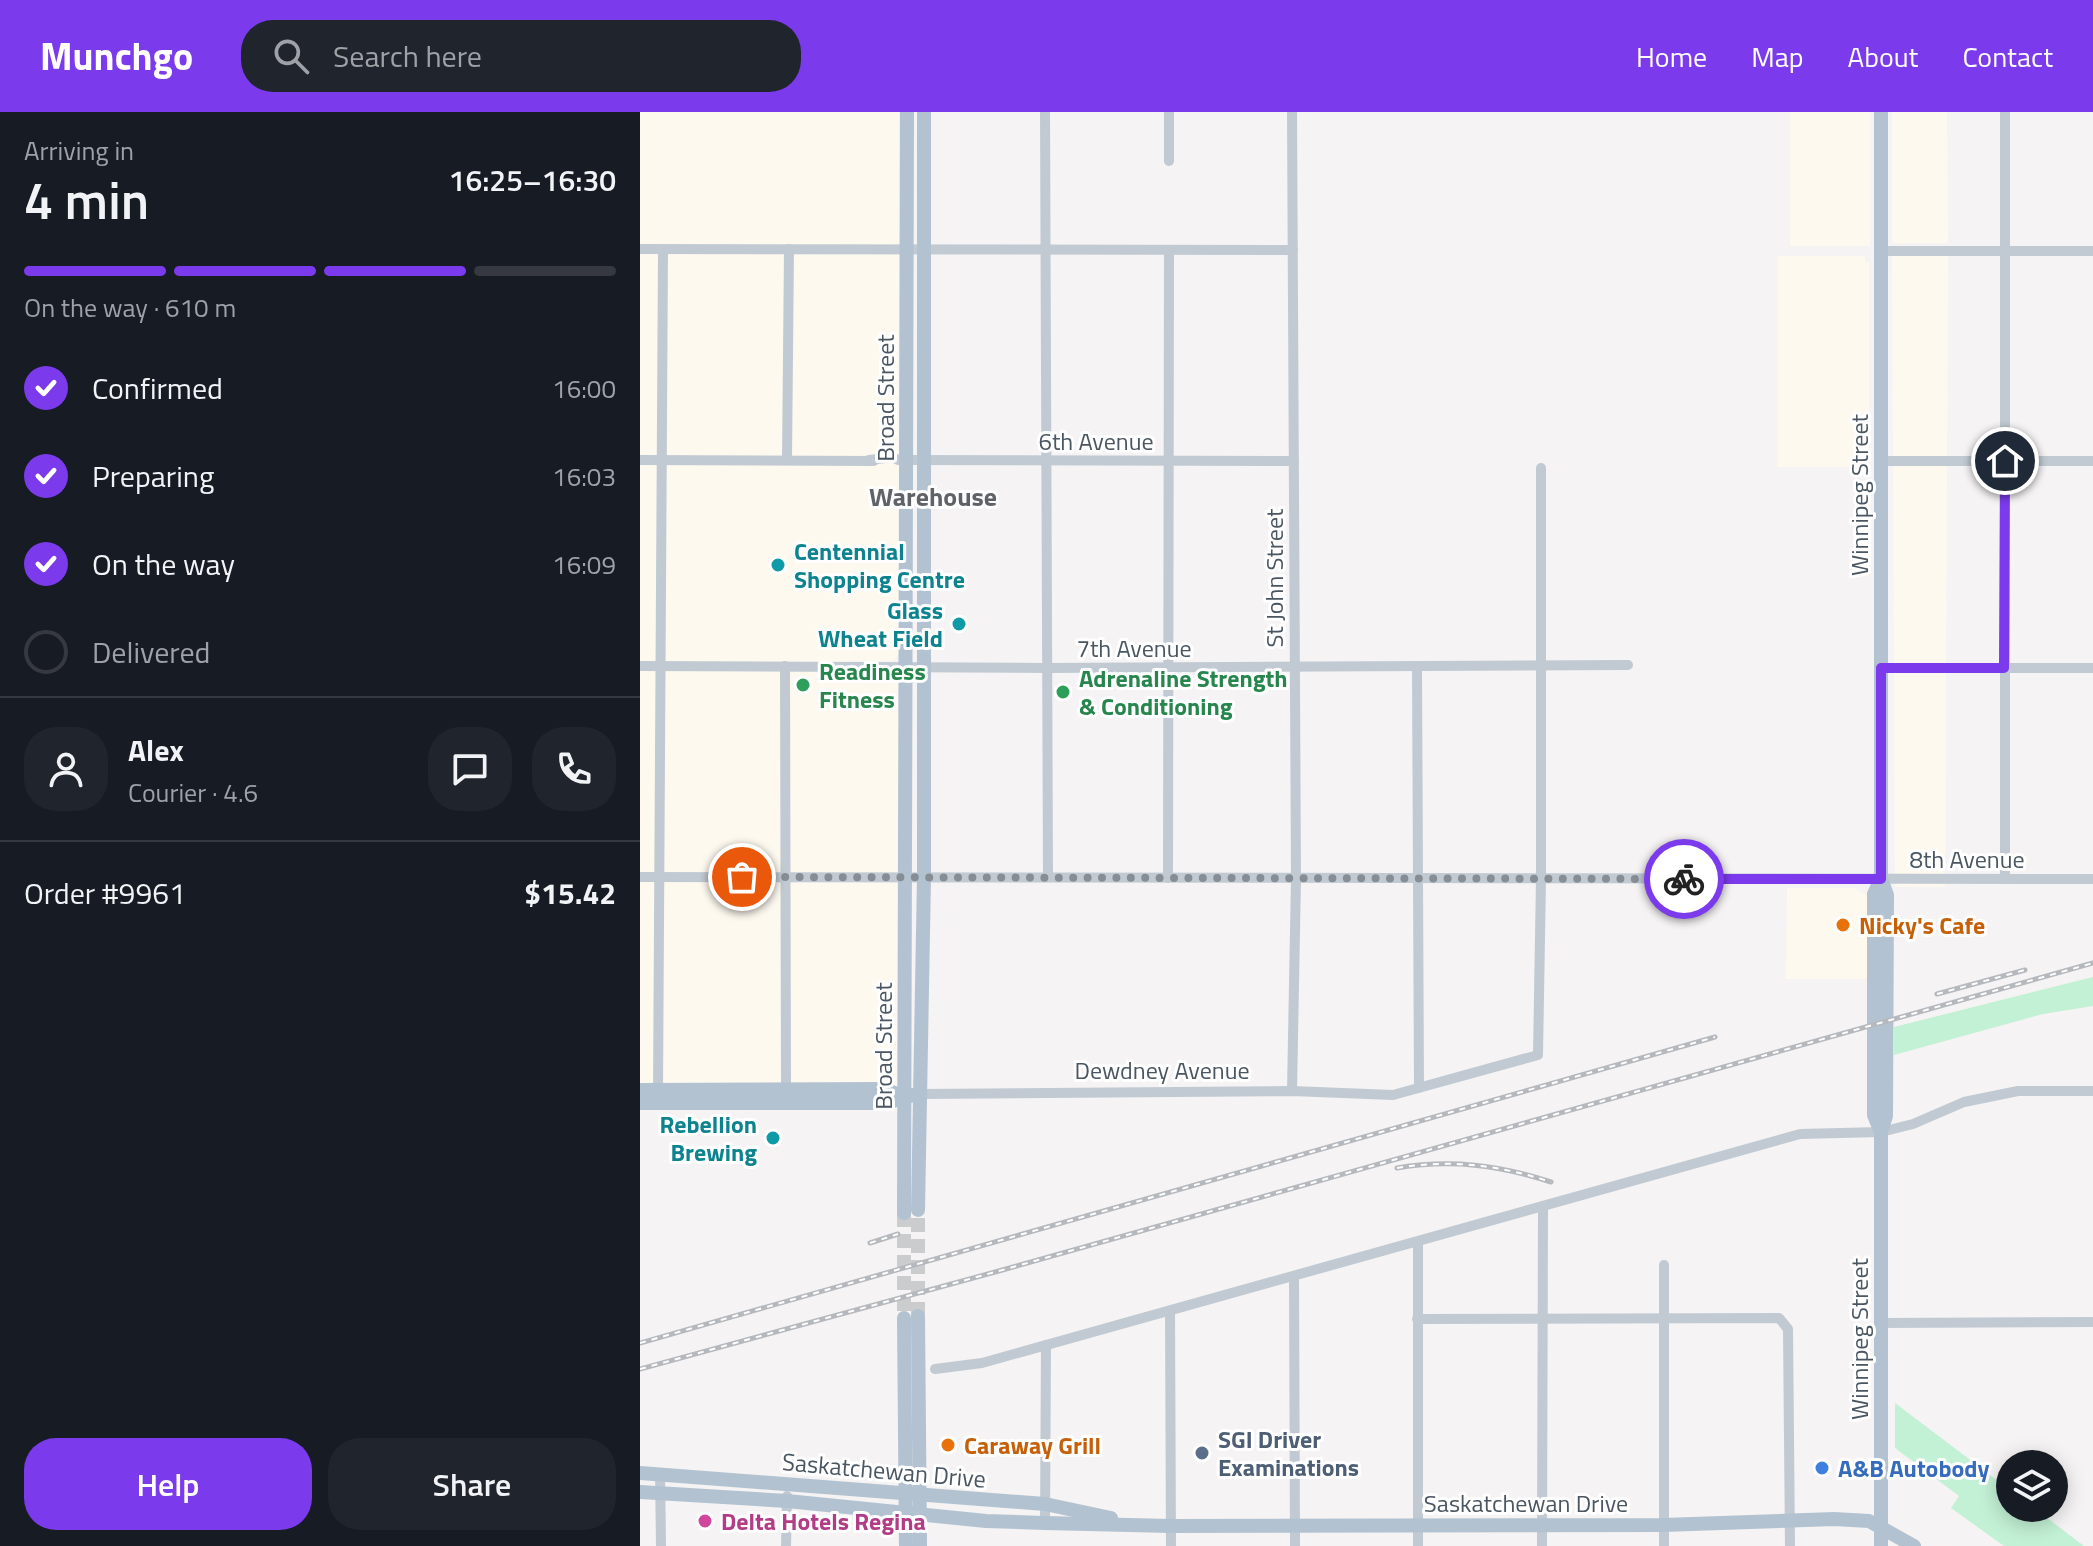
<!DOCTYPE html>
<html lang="en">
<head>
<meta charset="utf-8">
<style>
  :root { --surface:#171b24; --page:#20242c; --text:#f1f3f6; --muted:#9ea1a6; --line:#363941; --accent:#7c3aed }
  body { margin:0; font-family:"Titillium Web",sans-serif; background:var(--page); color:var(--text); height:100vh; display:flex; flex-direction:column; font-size:30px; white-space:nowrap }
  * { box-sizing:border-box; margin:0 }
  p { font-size:26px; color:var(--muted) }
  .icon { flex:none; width:44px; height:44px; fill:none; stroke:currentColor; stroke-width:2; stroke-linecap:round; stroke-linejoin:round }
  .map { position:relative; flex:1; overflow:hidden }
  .sheet { display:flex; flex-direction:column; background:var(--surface); width:640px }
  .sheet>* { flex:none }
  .controls { position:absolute; left:1356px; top:1338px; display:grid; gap:16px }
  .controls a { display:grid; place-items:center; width:72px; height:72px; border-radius:50%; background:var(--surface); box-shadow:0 4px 20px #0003; font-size:40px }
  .pin { position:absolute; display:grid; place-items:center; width:68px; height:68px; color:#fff; margin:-34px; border:4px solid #fff; border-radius:50%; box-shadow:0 2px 8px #0007 }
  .courier { position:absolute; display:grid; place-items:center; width:80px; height:80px; margin:-40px; border:6px solid #7c3aed; border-radius:50%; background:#fff; color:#222; box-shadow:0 2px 10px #0007 }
  .head em { font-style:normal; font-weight:600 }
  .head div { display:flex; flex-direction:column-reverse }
  .head { display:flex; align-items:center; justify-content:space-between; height:136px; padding:0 24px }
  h1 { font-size:52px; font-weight:600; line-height:60px }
  .bar { display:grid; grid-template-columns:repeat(4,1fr); gap:12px 8px; align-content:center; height:96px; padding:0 24px }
  .bar i { height:10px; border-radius:6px; background:var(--line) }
  .bar .active { background:var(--accent) }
  .bar p { grid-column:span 4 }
  .line { display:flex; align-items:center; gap:20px; padding:0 24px; border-top:2px solid var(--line) }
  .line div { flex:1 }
  .round { display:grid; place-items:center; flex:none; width:84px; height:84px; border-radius:32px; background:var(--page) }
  ol { padding:0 24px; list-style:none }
  li { display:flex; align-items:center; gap:24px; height:88px }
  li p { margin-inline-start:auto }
  li .icon { padding:8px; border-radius:50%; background:var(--accent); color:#fff; stroke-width:4 }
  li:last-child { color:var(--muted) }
  li i { width:44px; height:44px; border:4px solid var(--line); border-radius:50% }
  .primary-button { display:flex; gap:16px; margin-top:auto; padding:16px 24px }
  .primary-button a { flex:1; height:92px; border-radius:32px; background:var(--accent); color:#fff; font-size:32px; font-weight:600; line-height:92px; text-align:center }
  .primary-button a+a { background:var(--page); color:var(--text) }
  header { display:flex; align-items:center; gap:48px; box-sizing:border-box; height:112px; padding:0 40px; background:var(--accent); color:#fff }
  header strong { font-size:38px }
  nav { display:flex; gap:44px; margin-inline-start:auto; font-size:28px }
  .search { width:560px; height:72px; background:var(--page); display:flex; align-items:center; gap:20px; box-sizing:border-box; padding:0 28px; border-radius:32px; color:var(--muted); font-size:30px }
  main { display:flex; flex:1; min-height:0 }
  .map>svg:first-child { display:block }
</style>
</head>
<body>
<header>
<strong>Munchgo</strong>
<div class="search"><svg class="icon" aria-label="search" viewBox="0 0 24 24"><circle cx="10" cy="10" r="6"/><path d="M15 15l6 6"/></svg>Search here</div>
<nav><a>Home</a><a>Map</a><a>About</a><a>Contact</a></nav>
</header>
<main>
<section class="sheet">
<div class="head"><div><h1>4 min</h1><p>Arriving in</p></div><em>16:25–16:30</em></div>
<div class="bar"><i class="active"></i><i class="active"></i><i class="active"></i><i></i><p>On the way · 610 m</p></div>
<ol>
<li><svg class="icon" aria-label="check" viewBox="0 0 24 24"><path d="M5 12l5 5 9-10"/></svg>Confirmed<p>16:00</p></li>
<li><svg class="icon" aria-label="check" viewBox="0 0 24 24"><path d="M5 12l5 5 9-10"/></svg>Preparing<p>16:03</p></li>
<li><svg class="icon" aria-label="check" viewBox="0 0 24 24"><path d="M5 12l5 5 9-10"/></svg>On the way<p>16:09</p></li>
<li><i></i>Delivered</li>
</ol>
<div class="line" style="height:144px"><a class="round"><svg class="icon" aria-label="person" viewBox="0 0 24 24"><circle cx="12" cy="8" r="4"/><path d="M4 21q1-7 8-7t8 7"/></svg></a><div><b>Alex</b><p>Courier · 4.6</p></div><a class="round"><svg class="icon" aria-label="chat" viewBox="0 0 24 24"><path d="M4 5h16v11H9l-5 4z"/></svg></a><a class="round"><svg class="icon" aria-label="phone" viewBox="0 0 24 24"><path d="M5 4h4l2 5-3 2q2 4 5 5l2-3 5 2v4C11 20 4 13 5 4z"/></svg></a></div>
<div class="line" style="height:104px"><div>Order #9961</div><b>$15.42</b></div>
<div class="primary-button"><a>Help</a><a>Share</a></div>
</section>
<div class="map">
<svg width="1453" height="1434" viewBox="0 0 1453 1434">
  <rect width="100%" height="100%" fill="#f5f3f3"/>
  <g fill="#fdf9ef">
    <polygon points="0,0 259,0 259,541 254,549 211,549 210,565 254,565 259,569 261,972 0,975"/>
    <rect x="1150" y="0" width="80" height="134"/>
    <polygon points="1252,0 1307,0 1308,131 1252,131"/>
    <polygon points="1252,143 1308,143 1305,775 1255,775"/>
    <polygon points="1138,144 1225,144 1225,150 1229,150 1229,355 1138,355"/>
    <polygon points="1147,776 1214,776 1225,782 1228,785 1229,867 1146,867"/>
  </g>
  <g fill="#c3f1d5">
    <polygon points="1453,865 1453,894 1403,902 1254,943 1254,915"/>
    <polygon points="1255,1291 1370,1378 1370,1396 1394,1396 1444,1434 1364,1434 1311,1396 1319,1384 1255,1336"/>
  </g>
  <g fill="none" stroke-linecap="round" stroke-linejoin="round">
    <g stroke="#caccce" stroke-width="14" stroke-dasharray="14 7" stroke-linecap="butt">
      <polyline points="264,1101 264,1206"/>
      <polyline points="278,1204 278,1098"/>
    </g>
    <g stroke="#c1cad2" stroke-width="10">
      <polyline points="405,0 408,765"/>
      <polyline points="529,49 529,0"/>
      <polyline points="0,137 653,138"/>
      <polyline points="1240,139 1453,139"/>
      <polyline points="0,348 234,349"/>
      <polyline points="147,348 149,137"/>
      <polyline points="229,348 253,345 258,348 267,348 654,349"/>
      <polyline points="1241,349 1453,349"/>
      <polyline points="0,554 407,556 988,553"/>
      <polyline points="145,554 146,977"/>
      <polyline points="777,555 779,976"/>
      <polyline points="1241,556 1453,556"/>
      <polyline points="0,765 1453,767"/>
      <polyline points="528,766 529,138"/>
      <polyline points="1365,767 1365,0"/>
      <polyline points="652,979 656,766 652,0"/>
      <polyline points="18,981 23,138"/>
      <polyline points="281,982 652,979 753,983 898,943 901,766 901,356"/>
      <polyline points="654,1165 655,1434"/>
      <polyline points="530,1199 531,1434"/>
      <polyline points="777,1207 1139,1206 1148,1217 1150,1434"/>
      <polyline points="1241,1211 1453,1210"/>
      <polyline points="295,1257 342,1251 1160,1022 1241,1020 1273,1012 1324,990 1378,979 1453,979"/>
      <polyline points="20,1361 21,1434"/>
      <polyline points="405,1411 406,1233"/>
      <polyline points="146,1434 147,1384"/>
      <polyline points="778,1434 778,1130"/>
      <polyline points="902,1434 903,1094"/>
      <polyline points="1024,1434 1024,1153"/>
    </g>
    <g stroke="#b3c2d1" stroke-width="14">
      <polyline points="1241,0 1241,767 1247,783 1246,1004 1241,1020 1241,1434"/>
      <polyline points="0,978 244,977 265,985"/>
      <polyline points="0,991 246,991 273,983"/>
      <polyline points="1241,1020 1234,1003 1234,782 1241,767"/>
      <polyline points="278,1098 284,765 284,0"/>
      <polyline points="264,1101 267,0"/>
      <polyline points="278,1204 280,1434"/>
      <polyline points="264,1206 266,1434"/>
      <polyline points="0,1361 405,1392 471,1406"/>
      <polyline points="0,1380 147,1389 346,1409 405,1411 531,1414 1023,1413 1194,1407 1229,1409 1274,1434"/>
    </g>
    <g stroke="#b5b8bd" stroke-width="5">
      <g id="rail">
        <polyline points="1297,882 1385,858"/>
        <path d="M757,1056C811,1047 859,1053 911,1070"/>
        <polyline points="230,1131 258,1122"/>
        <polyline points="0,1231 1075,925"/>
        <polyline points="0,1257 366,1157 1453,851"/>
      </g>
    </g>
    <use href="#rail" stroke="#fff" stroke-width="2" stroke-dasharray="6" stroke-linecap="butt"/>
  </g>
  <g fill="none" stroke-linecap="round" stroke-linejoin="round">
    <polyline stroke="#868d94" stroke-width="8" stroke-dasharray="0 14.4" points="102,765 1044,767"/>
    <polyline stroke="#7c3aed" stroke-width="10" points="1044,767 1241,767 1241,556 1364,556 1365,349"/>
  </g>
  <g fill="#0f9aa8" stroke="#fff" stroke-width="3">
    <circle cx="138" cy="453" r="8"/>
    <circle cx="319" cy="512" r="8"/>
    <circle cx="133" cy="1026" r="8"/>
  </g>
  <g fill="#2e9e5b" stroke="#fff" stroke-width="3">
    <circle cx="163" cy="573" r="8"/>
    <circle cx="423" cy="580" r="8"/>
  </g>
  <g fill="#e8710a" stroke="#fff" stroke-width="3">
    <circle cx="1203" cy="813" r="8"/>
    <circle cx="308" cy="1333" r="8"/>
  </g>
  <circle fill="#5c6f8a" stroke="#fff" stroke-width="3" cx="562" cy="1341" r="8"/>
  <circle fill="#3f7fe0" stroke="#fff" stroke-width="3" cx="1182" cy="1356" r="8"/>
  <circle fill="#d1479c" stroke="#fff" stroke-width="3" cx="65" cy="1409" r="8"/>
  <g text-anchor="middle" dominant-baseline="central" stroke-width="6" stroke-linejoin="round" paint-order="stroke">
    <g font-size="24" fill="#4a5661" stroke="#fff">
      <text transform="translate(245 286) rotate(-90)">Broad Street</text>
      <text x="456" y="329">6th Avenue</text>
      <text transform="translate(1219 383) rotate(-90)">Winnipeg Street</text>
      <text transform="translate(634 466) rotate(-90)">St John Street</text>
      <text x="494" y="536">7th Avenue</text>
      <text x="1327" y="747">8th Avenue</text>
      <text transform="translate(243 934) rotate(-90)">Broad Street</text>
      <text x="522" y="958">Dewdney Avenue</text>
      <text transform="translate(1219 1227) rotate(-90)">Winnipeg Street</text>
      <text transform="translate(244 1358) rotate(5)">Saskatchewan Drive</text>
      <text x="886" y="1391">Saskatchewan Drive</text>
    </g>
    <g font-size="24" font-weight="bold" fill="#0d838f" stroke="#fff" text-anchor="end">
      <text x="154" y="439" text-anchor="start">Centennial<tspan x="154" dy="28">Shopping Centre</tspan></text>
      <text x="303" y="498">Glass<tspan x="303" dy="28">Wheat Field</tspan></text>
      <text x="117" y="1012">Rebellion<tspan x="117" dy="28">Brewing</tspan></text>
    </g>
    <g font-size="24" font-weight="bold" fill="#27864d" stroke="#fff" text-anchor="start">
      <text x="179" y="559">Readiness<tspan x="179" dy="28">Fitness</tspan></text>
      <text x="439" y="566">Adrenaline Strength<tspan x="439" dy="28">&amp; Conditioning</tspan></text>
    </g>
    <g font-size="24" font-weight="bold" fill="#c56008" stroke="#fff" text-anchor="start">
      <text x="1219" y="813">Nicky's Cafe</text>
      <text x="324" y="1333">Caraway Grill</text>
    </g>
    <g font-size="24" font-weight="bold" fill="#4e5e75" stroke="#fff" text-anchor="start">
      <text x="578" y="1327">SGI Driver<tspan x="578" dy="28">Examinations</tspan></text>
    </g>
    <g font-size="24" font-weight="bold" fill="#366cbe" stroke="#fff" text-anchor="start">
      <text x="1198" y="1356">A&amp;B Autobody</text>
    </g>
    <g font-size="24" font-weight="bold" fill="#b23c85" stroke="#fff" text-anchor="start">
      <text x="81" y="1409">Delta Hotels Regina</text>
    </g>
    <g font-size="26" font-weight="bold" fill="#5f6368" stroke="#fff">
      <text x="293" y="384">Warehouse</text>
    </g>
  </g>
</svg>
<div class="controls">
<a><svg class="icon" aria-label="layers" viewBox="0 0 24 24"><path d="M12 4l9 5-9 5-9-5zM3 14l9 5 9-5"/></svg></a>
</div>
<div class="pin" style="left:102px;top:765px;background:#ea580c"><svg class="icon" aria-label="bag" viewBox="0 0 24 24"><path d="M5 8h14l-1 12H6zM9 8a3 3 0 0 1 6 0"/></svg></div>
<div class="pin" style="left:1365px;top:349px;background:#1f2937"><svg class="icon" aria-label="home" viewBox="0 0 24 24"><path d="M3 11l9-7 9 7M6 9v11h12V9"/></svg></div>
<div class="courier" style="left:1044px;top:767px"><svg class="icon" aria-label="bike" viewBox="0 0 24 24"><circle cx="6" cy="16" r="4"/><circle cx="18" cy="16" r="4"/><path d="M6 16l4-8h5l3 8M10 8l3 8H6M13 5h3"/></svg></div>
</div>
</main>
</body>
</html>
